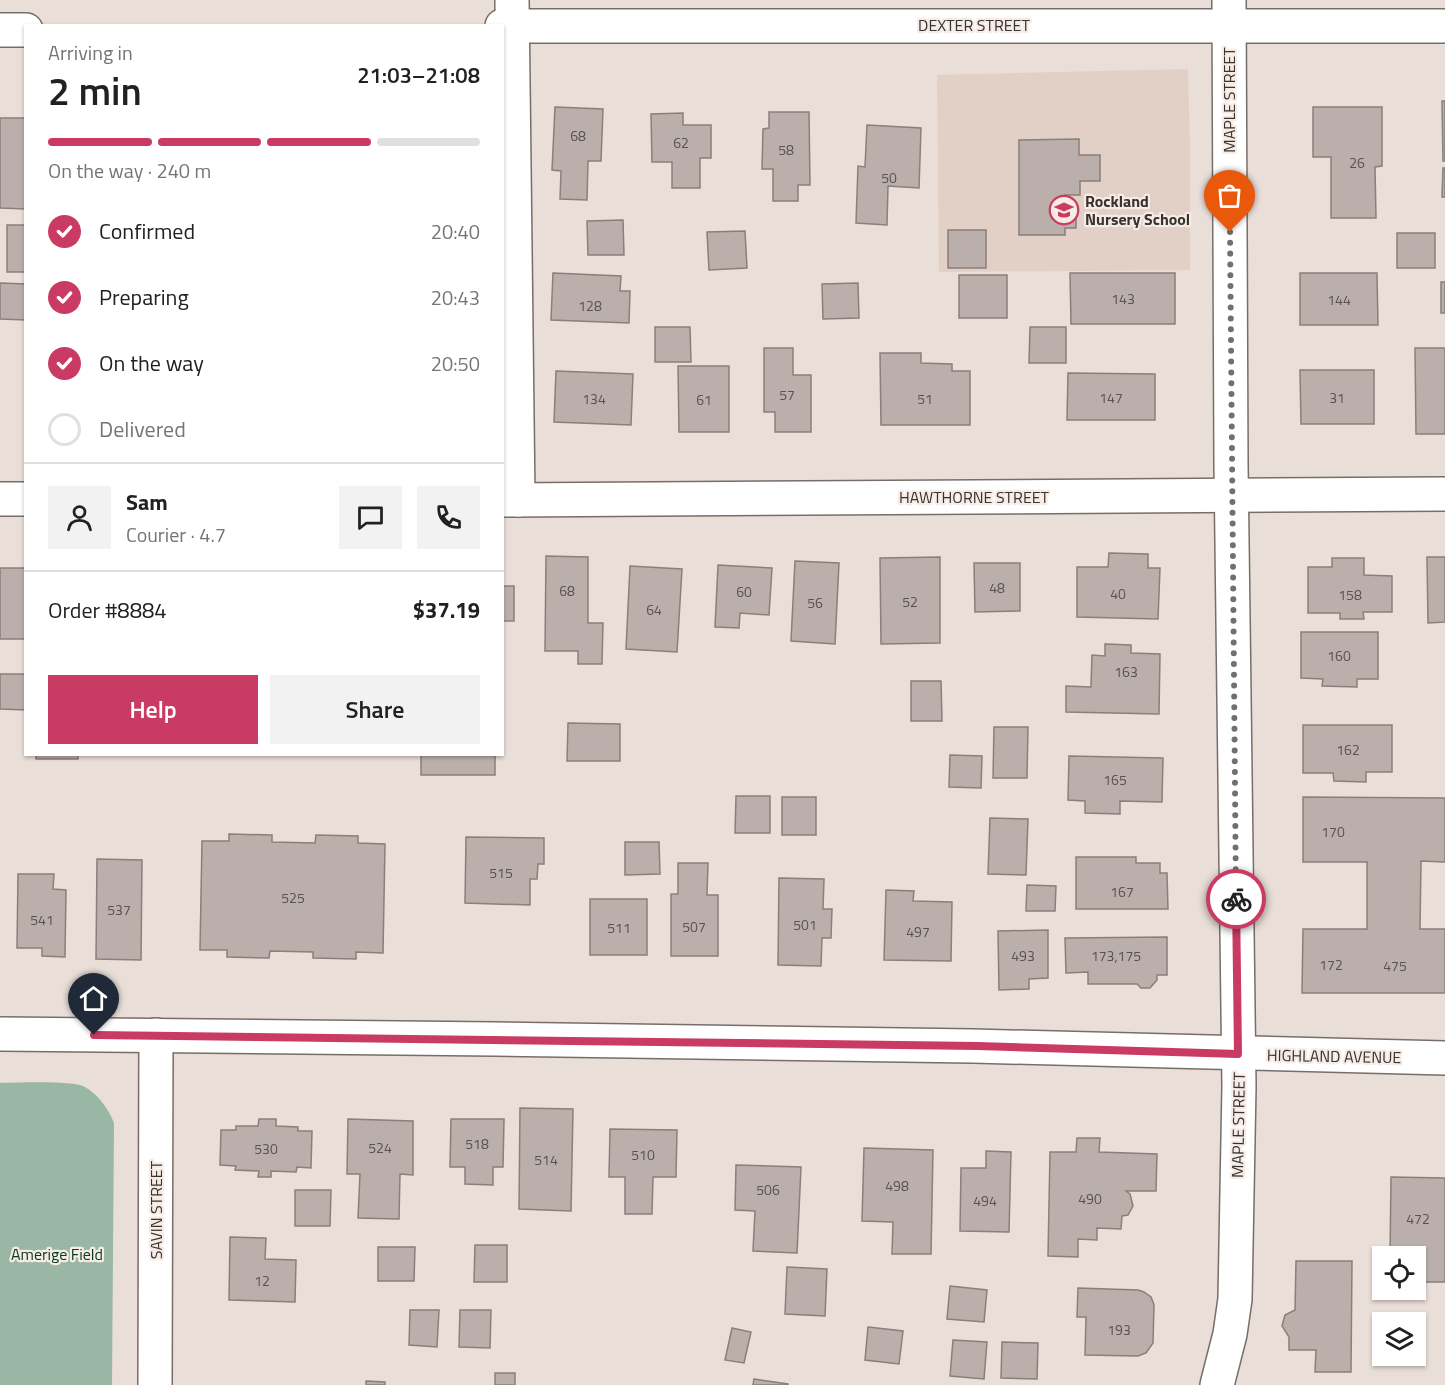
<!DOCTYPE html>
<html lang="en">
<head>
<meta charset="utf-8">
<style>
  :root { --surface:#fff; --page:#f2f2f2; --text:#202124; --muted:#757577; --line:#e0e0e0; --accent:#ca3b64 }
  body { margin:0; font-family:"Titillium Web",sans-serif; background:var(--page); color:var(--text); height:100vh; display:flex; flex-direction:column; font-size:22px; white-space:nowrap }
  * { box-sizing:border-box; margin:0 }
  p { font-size:20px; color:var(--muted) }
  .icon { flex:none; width:33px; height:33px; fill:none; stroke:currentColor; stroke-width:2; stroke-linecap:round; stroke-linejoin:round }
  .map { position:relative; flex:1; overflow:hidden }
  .details { position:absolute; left:24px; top:24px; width:480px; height:732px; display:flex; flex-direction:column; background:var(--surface); border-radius:0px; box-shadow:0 2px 4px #0004 }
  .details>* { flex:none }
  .fabs { position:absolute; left:1372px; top:1246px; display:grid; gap:12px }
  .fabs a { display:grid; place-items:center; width:54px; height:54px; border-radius:0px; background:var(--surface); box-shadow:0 2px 4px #0004; font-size:30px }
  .pin { position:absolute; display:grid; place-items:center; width:51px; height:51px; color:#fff; margin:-62px -26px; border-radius:50% 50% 50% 0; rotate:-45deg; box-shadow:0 0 6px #0007 }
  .pin .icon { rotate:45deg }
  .courier { position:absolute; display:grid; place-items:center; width:60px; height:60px; margin:-30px; border:4px solid #ca3b64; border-radius:50%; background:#fff; color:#222; box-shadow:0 2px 8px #0007 }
  .overview em { font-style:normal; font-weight:600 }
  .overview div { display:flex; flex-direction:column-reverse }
  .overview { display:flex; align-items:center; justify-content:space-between; height:102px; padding:0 24px }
  h1 { font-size:39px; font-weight:600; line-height:45px }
  .bar { display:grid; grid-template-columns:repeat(4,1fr); gap:9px 6px; align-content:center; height:72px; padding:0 24px }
  .bar i { height:8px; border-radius:4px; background:var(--line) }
  .bar .current { background:var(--accent) }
  .bar p { grid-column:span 4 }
  .line { display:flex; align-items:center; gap:15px; padding:0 24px; border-top:2px solid var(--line) }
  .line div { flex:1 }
  .round { display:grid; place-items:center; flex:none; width:63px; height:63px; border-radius:0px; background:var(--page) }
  ol { padding:0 24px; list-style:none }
  li { display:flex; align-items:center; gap:18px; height:66px }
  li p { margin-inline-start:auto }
  li .icon { padding:6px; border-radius:50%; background:var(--accent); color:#fff; stroke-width:4 }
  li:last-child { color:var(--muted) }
  li i { width:33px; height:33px; border:3px solid var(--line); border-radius:50% }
  .button { display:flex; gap:12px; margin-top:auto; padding:12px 24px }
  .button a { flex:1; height:69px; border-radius:0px; background:var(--accent); color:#fff; font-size:24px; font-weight:600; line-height:69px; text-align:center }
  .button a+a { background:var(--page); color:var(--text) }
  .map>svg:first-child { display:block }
</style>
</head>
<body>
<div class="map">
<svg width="1445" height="1385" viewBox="0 0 1445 1385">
  <rect width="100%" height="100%" fill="#e9ded8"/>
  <polygon fill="#e2cfc6" points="1188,69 1190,150 1190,270 939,272 937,75"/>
  <path fill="#9ab7a5" d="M0,1083C18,1083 71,1080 85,1087C99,1095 109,1110 114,1123L112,1385H0Z"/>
  <g fill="#baafab" stroke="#897f7b" stroke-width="1.5">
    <polygon points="1442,101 1445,101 1445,161 1443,161"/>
    <polygon points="555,107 603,109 601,161 588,161 587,200 560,199 561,171 552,170"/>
    <polygon points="1313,107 1382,107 1382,166 1375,167 1376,218 1331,218 1331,157 1313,157"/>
    <polygon points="769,112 809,112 810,185 798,185 798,201 773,201 773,169 762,169 763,129 769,128"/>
    <polygon points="683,113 683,125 711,125 711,158 700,158 700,188 672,188 672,162 652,162 651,114"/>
    <polygon points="0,118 26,118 26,209 0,208"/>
    <polygon points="867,125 921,128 919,188 888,186 887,225 856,223 858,166 865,167"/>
    <polygon points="1079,139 1079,155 1100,155 1100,181 1080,181 1080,195 1065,195 1065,211 1076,211 1076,228 1065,228 1065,235 1019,235 1019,140"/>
    <polygon points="1443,168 1445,168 1445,197 1442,197"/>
    <polygon points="623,220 624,255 588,255 587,221"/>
    <rect x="7" y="225" width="19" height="47"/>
    <rect x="948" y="230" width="38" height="38"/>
    <polygon points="745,231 747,268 709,270 707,232"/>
    <rect x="1397" y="233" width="38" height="35"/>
    <polygon points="553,273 621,276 620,291 630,291 629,323 551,320"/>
    <polygon points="1070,273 1175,273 1175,324 1071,324"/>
    <polygon points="1300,273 1377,273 1378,325 1300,325"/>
    <rect x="959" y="275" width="48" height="43"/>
    <rect x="1441" y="282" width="4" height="31"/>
    <polygon points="0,283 26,284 26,320 0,319"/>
    <polygon points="858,283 859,318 823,319 822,284"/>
    <polygon points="655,327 690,327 691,362 655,362"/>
    <polygon points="1030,327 1066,327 1066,363 1029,363"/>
    <polygon points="764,348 793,348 793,375 811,375 811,432 775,432 775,412 764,412"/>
    <polygon points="1415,348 1445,348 1445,434 1416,434"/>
    <polygon points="880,353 921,353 921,363 952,364 952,371 970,371 970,425 881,425"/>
    <polygon points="678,366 729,366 729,432 679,432"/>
    <polygon points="1300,370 1374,370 1374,424 1301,424"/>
    <polygon points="556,371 633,374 631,425 554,422"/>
    <polygon points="1068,373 1155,374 1155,420 1067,420"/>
    <polygon points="1109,553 1148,554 1148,568 1160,568 1158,619 1077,617 1077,567 1108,567"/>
    <polygon points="546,556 588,557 588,623 603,623 602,664 578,664 578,651 545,651"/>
    <polygon points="940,557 940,643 881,644 880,558"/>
    <polygon points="1427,557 1445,557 1445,622 1428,623"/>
    <polygon points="1332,558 1364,558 1364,575 1392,576 1392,612 1363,612 1364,619 1340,619 1340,613 1308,613 1308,567 1332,567"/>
    <polygon points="795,561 839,563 835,644 791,641"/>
    <polygon points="974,563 1020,563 1020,611 975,612"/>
    <polygon points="718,565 772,568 769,615 740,613 739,628 715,627"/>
    <polygon points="630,566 682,569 677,652 626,649"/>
    <rect x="0" y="568" width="26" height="71"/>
    <polygon points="502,586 514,586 514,621 503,621 503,635"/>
    <polygon points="1301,632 1378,632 1378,679 1357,679 1357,687 1322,686 1323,679 1301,678"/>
    <polygon points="1105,644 1131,645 1131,653 1160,654 1159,714 1066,712 1066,686 1091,687 1092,655 1105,656"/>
    <polygon points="0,674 26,674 26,710 0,709"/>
    <polygon points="911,681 941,681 942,721 911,721"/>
    <polygon points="568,723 620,724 620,761 567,761"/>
    <polygon points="1303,725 1392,725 1392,772 1366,772 1366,782 1334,781 1333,773 1303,773"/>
    <polygon points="994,727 1028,727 1027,778 993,778"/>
    <rect x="36" y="754" width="42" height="5"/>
    <rect x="421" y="754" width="74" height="21"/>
    <polygon points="950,755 982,756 981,788 949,787"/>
    <polygon points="1069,756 1163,758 1162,802 1120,801 1120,814 1085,813 1085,801 1068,800"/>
    <polygon points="736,796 770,796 770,833 735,833"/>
    <rect x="782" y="797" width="34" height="38"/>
    <polygon points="1303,797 1445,798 1445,862 1421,861 1420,929 1445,929 1445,993 1302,993 1303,929 1367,929 1367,862 1303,862"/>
    <polygon points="990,818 1028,819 1026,875 988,874"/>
    <polygon points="229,834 272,835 272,842 315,843 316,835 358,836 358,843 385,844 383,953 356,952 356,959 313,958 313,952 270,951 269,958 227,957 227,950 200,950 202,841 229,841"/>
    <polygon points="466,837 544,838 544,864 538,864 537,879 530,879 530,905 465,903"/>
    <polygon points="625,842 659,842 660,874 625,875"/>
    <polygon points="1076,857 1136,857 1136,863 1160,863 1160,873 1167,873 1168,909 1076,909"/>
    <polygon points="97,859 142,860 141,960 96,959"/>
    <polygon points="678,863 708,863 707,895 718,895 718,956 671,956 671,894 678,894"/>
    <polygon points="18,874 54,874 53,889 66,890 65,957 42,956 42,948 17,948"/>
    <polygon points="779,878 824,879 823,909 832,909 831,938 822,938 821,966 778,965"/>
    <polygon points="1027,885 1056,886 1055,911 1026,911"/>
    <polygon points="886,890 914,891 913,901 952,902 951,961 884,960"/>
    <rect x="590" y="899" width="57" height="56"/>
    <polygon points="1048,930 1048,978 1029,979 1029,989 999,990 998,931"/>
    <polygon points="1167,937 1167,975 1157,975 1157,980 1150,988 1141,988 1137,984 1088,984 1088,972 1066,973 1065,938"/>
    <polygon points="520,1108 573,1109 571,1211 519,1209"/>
    <polygon points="259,1119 276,1119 276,1126 298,1127 298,1131 312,1131 311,1168 297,1167 296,1172 271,1171 271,1177 258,1177 259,1171 235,1170 236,1166 220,1165 221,1130 236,1130 236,1126 258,1126"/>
    <polygon points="348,1119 413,1121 413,1175 400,1174 399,1219 358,1218 360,1174 347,1174"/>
    <polygon points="451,1119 504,1119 503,1167 493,1167 493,1185 465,1184 465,1167 450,1167"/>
    <polygon points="610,1129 677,1130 676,1177 653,1177 652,1214 625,1214 625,1177 609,1177"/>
    <polygon points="1077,1138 1100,1138 1099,1152 1157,1154 1156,1191 1126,1191 1130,1194 1133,1206 1128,1215 1122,1216 1121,1229 1097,1228 1097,1240 1078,1239 1078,1257 1048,1256 1050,1152 1076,1152"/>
    <polygon points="864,1148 933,1150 931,1254 892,1254 893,1222 862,1221"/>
    <polygon points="986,1151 1011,1152 1009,1232 960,1231 961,1168 986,1168"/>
    <polygon points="736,1165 801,1167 797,1253 753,1251 755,1211 735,1210"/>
    <polygon points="1391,1177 1445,1178 1445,1282 1416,1282 1416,1257 1390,1257"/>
    <polygon points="295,1190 331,1190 330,1226 295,1226"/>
    <polygon points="230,1237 266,1238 265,1259 296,1260 295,1302 229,1300"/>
    <polygon points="475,1245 507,1245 507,1282 474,1282"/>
    <polygon points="378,1247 415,1247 414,1281 378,1281"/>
    <polygon points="1296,1261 1352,1261 1351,1372 1315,1372 1316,1350 1289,1350 1289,1337 1282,1326 1285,1315 1295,1310"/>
    <polygon points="787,1267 827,1269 825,1316 785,1314"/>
    <polygon points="950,1286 987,1290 984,1322 947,1319"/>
    <polygon points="1078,1288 1138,1290 1144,1292 1151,1297 1154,1305 1153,1343 1146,1353 1138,1356 1085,1355 1086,1317 1077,1317"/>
    <polygon points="410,1310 439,1310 437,1347 409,1345"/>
    <polygon points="460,1310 491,1310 490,1348 459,1347"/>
    <polygon points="868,1327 903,1331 899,1364 865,1360"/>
    <polygon points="732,1328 751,1332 744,1363 725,1360"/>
    <polygon points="953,1340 987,1342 984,1379 950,1376"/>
    <polygon points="1002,1342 1038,1343 1037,1379 1001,1378"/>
    <rect x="495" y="1373" width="20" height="12"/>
    <polygon points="754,1379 788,1384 788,1385 753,1385"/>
    <polygon points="366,1381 385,1382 385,1385 366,1385"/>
  </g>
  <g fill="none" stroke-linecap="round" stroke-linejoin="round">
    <g stroke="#776e69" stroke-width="36">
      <g id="street">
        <polyline points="512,0 518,500"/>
        <polyline points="502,26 1445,26"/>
        <polyline points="0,30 26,30"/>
      </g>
    </g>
    <g stroke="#776e69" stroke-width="36">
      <g id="secondary">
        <polyline points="0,499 26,499"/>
        <polyline points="502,500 1445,494"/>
        <path d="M0,1034C324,1037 649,1040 973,1046C1130,1049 1288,1055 1445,1058"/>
        <polyline points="155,1385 156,1035"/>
        <polyline points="1217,1385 1230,1334 1235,1299 1239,1086 1231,464 1229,0"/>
      </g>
    </g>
    <use href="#street" stroke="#fff" stroke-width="33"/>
    <use href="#secondary" stroke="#fff" stroke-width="33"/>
  </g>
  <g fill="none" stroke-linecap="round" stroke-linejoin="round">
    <polyline stroke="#756f6b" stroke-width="6" stroke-dasharray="0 10.8" points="1230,232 1236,899"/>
    <polyline stroke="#ca3b64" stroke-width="8" points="94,1035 978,1046 1238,1054 1236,899"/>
  </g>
  <defs>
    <g id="school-ring" transform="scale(1.5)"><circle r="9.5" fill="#f6ebe5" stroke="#ca3b64" stroke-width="1.5"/><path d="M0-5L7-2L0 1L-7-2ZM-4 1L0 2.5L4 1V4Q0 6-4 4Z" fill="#ca3b64"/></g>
  </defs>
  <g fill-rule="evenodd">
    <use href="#school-ring" x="1064" y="210"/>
  </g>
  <g text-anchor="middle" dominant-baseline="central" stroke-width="4.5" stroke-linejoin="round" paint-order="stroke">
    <g font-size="14" fill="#585250">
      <text x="578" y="135">68</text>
      <text x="681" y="142">62</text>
      <text x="786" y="149">58</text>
      <text x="1357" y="162">26</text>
      <text x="889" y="177">50</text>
      <text x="1123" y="298">143</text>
      <text x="1339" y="299">144</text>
      <text x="590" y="305">128</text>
      <text x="787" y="394">57</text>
      <text x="1111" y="397">147</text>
      <text x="1337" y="397">31</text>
      <text x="594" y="398">134</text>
      <text x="925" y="398">51</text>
      <text x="704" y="399">61</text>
      <text x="997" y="587">48</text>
      <text x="567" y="590">68</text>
      <text x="744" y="591">60</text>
      <text x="1118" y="593">40</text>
      <text x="1350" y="594">158</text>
      <text x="910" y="601">52</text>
      <text x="815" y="602">56</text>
      <text x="654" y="609">64</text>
      <text x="1339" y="655">160</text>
      <text x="1126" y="671">163</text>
      <text x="1348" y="749">162</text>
      <text x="1115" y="779">165</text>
      <text x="1333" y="831">170</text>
      <text x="501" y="872">515</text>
      <text x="1122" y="891">167</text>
      <text x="293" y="897">525</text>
      <text x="119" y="909">537</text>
      <text x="42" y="919">541</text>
      <text x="805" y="924">501</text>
      <text x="694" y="926">507</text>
      <text x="619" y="927">511</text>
      <text x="918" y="931">497</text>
      <text x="1023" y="955">493</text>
      <text x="1116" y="955">173,175</text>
      <text x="1331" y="964">172</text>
      <text x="1395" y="965">475</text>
      <text x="477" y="1143">518</text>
      <text x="380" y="1147">524</text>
      <text x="266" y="1148">530</text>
      <text x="643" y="1154">510</text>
      <text x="546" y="1159">514</text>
      <text x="897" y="1185">498</text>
      <text x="768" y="1189">506</text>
      <text x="1090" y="1198">490</text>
      <text x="985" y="1200">494</text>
      <text x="1418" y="1218">472</text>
      <text x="262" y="1280">12</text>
      <text x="1119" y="1329">193</text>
    </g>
    <g font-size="16" fill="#373331" stroke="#f6ebe5">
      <text x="974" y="25">DEXTER STREET</text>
      <text transform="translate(1229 100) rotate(-90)">MAPLE STREET</text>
      <text x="974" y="497">HAWTHORNE STREET</text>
      <text transform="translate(1334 1056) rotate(1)">HIGHLAND AVENUE</text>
      <text transform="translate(1238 1125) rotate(-89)">MAPLE STREET</text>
      <text transform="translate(156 1210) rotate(-90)">SAVIN STREET</text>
    </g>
    <g font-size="16" font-weight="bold" fill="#373331" stroke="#f6ebe5" text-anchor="start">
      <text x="1085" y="201">Rockland<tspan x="1085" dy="18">Nursery School</tspan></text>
    </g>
    <g font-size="16" fill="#023922" stroke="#f6ebe5">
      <text x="57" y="1254">Amerige Field</text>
    </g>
  </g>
</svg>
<div class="fabs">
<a><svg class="icon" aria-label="locate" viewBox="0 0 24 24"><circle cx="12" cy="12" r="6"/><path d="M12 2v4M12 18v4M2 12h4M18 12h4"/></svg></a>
<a><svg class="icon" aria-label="layers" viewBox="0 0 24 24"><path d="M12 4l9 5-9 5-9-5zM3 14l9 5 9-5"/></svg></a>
</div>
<div class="pin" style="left:1230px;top:232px;background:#ea580c"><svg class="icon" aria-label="bag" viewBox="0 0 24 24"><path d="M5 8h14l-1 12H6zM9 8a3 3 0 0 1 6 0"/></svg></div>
<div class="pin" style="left:94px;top:1035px;background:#1f2937"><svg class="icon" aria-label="home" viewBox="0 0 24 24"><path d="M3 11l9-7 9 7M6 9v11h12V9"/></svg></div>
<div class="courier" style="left:1236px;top:899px"><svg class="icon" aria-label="bike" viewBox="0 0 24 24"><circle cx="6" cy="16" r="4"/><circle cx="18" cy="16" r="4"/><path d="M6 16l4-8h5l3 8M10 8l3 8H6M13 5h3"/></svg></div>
<section class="details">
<div class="overview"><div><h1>2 min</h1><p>Arriving in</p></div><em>21:03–21:08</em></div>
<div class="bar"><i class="current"></i><i class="current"></i><i class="current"></i><i></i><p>On the way · 240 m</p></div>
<ol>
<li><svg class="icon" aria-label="check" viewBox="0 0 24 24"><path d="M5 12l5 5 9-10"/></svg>Confirmed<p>20:40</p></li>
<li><svg class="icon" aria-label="check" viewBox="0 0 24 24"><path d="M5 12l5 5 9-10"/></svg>Preparing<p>20:43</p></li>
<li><svg class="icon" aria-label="check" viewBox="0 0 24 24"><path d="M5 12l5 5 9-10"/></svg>On the way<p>20:50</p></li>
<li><i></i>Delivered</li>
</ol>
<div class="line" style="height:108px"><a class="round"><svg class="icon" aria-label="person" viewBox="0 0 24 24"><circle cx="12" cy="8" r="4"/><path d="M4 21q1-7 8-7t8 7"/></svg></a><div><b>Sam</b><p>Courier · 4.7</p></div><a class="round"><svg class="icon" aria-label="chat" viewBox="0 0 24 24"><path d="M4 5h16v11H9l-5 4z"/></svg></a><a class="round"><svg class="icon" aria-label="phone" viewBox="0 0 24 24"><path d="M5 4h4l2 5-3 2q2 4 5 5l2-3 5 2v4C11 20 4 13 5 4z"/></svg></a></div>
<div class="line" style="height:78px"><div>Order #8884</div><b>$37.19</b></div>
<div class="button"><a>Help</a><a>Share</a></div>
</section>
</div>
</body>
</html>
